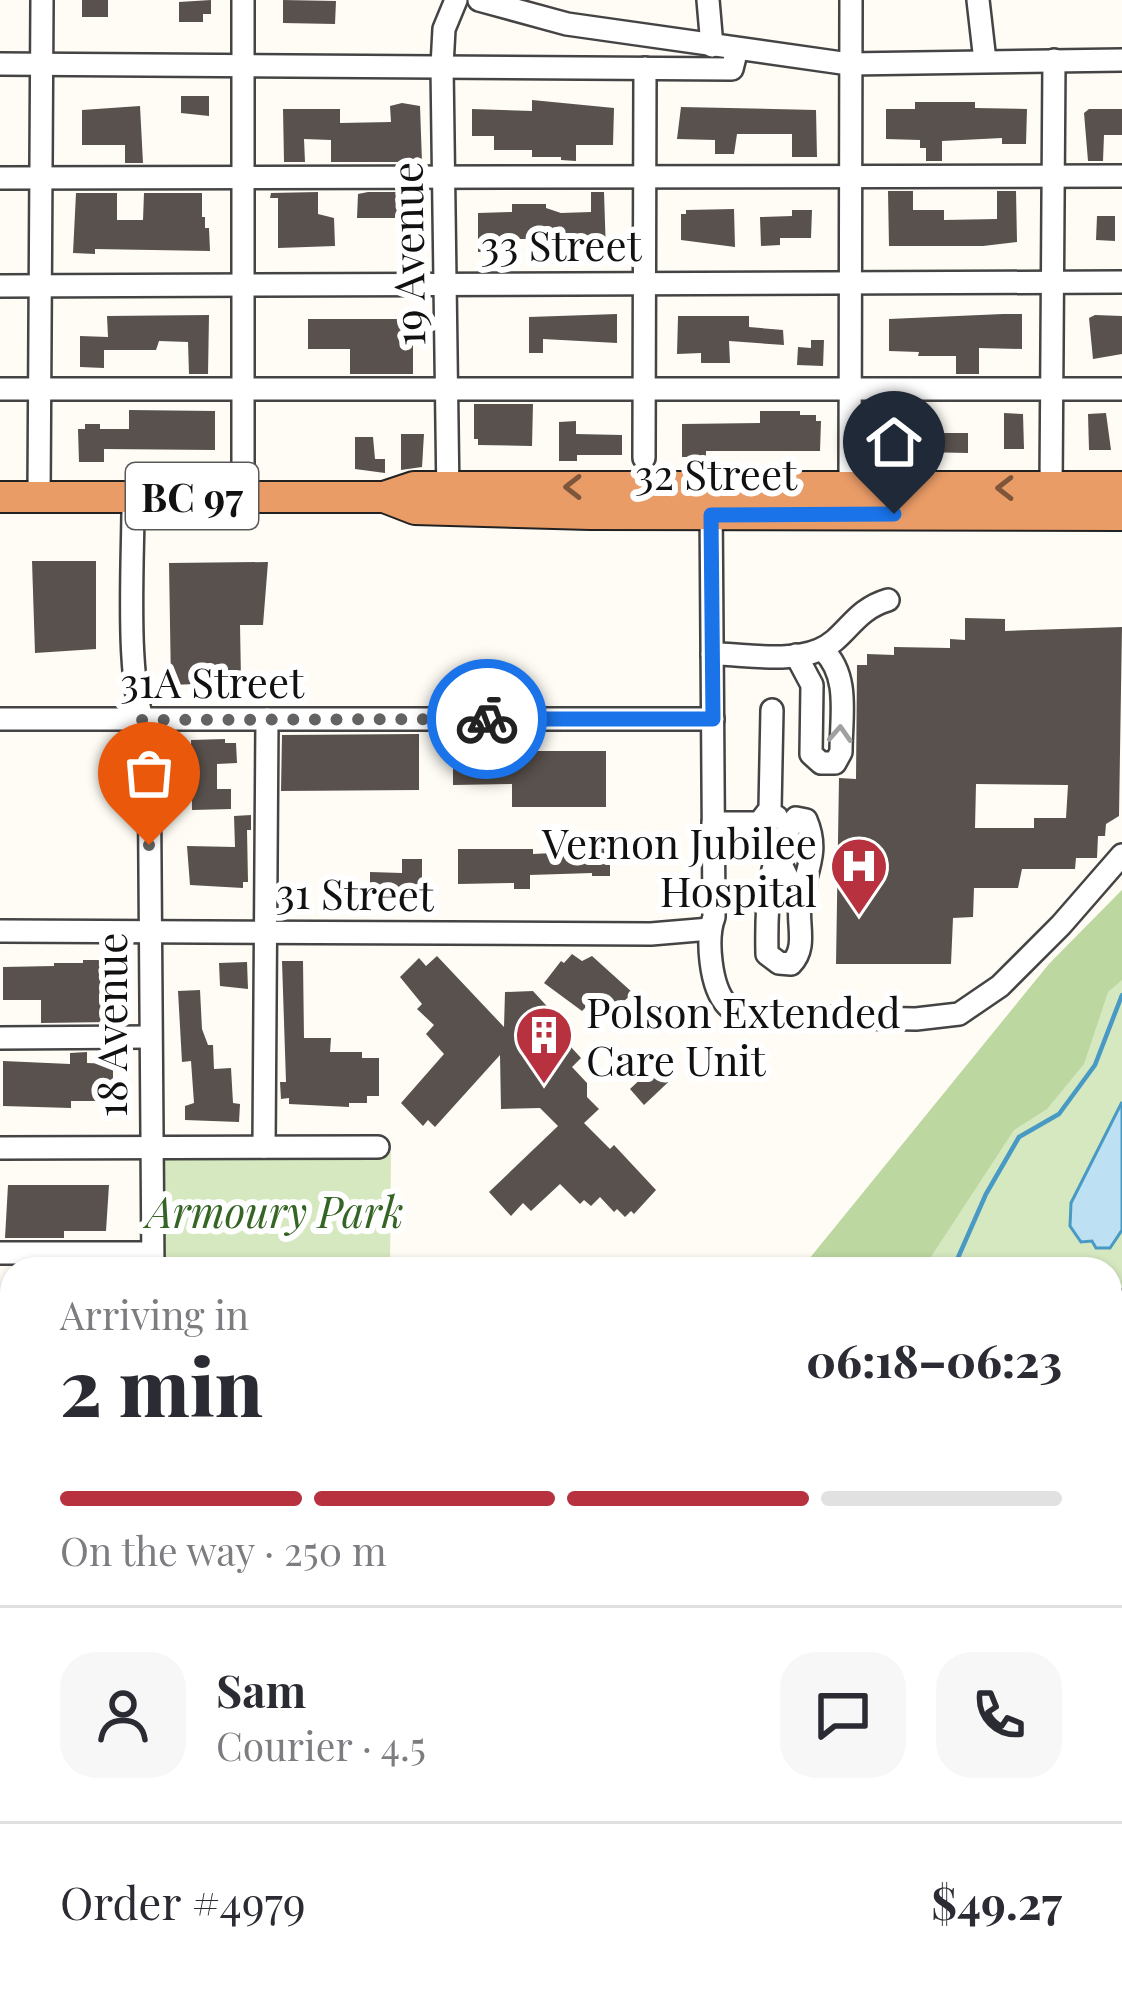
<!DOCTYPE html>
<html lang="en">
<head>
<meta charset="utf-8">
<style>
  :root { --surface:#fff; --page:#f7f7f7; --text:#2b2b33; --muted:#7c7c81; --line:#e1e1e2; --accent:#b8313e }
  body { margin:0; font-family:"Playfair Display",serif; background:var(--page); color:var(--text); height:100vh; display:flex; flex-direction:column; font-size:45px; white-space:nowrap }
  * { box-sizing:border-box; margin:0 }
  p { font-size:39px; color:var(--muted) }
  .icon { flex:none; width:66px; height:66px; fill:none; stroke:currentColor; stroke-width:2; stroke-linecap:round; stroke-linejoin:round }
  .map { position:relative; flex:1; overflow:hidden }
  .panel { position:absolute; left:0px; top:1257px; width:1122px; height:744px; display:flex; flex-direction:column; background:var(--surface); border-radius:36px 36px 0 0; box-shadow:0 3px 9px #0004 }
  .panel>* { flex:none }
  .pin { position:absolute; display:grid; place-items:center; width:102px; height:102px; color:#fff; margin:-123px -51px; border-radius:50% 50% 50% 0; rotate:-45deg; box-shadow:0 0 12px #0007 }
  .pin .icon { rotate:45deg }
  .courier { position:absolute; display:grid; place-items:center; width:120px; height:120px; margin:-60px; border:9px solid #1a73e8; border-radius:50%; background:#fff; color:#222; box-shadow:0 3px 15px #0007 }
  .head em { font-style:normal; font-weight:800 }
  .head div { display:flex; flex-direction:column-reverse }
  .head { display:flex; align-items:center; justify-content:space-between; height:204px; padding:0 60px }
  h1 { font-size:78px; font-weight:800; line-height:90px }
  .bar { display:grid; grid-template-columns:repeat(4,1fr); gap:18px 12px; align-content:center; height:144px; padding:0 60px }
  .bar i { height:15px; border-radius:9px; background:var(--line) }
  .bar .active { background:var(--accent) }
  .bar p { grid-column:span 4 }
  .line { display:flex; align-items:center; gap:30px; padding:0 60px; border-top:3px solid var(--line) }
  .line div { flex:1 }
  .round { display:grid; place-items:center; flex:none; width:126px; height:126px; border-radius:36px; background:var(--page) }
  .map>svg:first-child { display:block }
</style>
</head>
<body>
<div class="map">
<svg width="1122" height="2001" viewBox="0 0 1122 2001">
  <rect width="100%" height="100%" fill="#fefcf5"/>
  <g fill="#d6e8c0">
    <polygon points="1122,890 1122,1577 1110,1584 1110,1269 801,1269 1049,964"/>
    <polygon points="391,1152 390,1269 162,1269 159,1166 164,1156"/>
    <polygon points="0,1502 12,1502 12,1839 0,1837"/>
  </g>
  <g fill="#bcd7a0">
    <polygon points="1122,890 1122,980 1108,992 1084,1064 1047,1109 1014,1130 923,1269 801,1269 1049,964"/>
    <polygon points="0,1600 12,1600 12,1839 0,1837"/>
  </g>
  <polygon fill="#bde1f3" stroke="#489ac5" stroke-width="3" points="1122,1102 1122,1230 1110,1248 1096,1248 1092,1241 1081,1242 1070,1226 1071,1203"/>
  <g fill="none" stroke-linecap="round" stroke-linejoin="round">
    <g stroke="#489ac5" stroke-width="4.5">
      <polyline points="953,1269 986,1194 1019,1137 1059,1114 1095,1065 1122,995"/>
      <polyline points="0,1688 12,1693"/>
    </g>
  </g>
  <g fill="#59514d" fill-rule="evenodd">
    <rect x="82" y="0" width="26" height="17"/>
    <polygon points="211,0 211,14 203,14 203,22 179,22 179,2"/>
    <polygon points="283,0 336,1 335,24 283,23"/>
    <polygon points="181,96 209,96 209,116 181,113"/>
    <polygon points="532,100 614,108 613,145 576,145 576,161 561,160 561,157 532,157 532,150 494,150 494,136 472,136 472,109 532,111"/>
    <polygon points="915,102 975,102 975,108 1027,109 1026,144 1002,144 1002,138 942,141 942,161 926,161 926,148 920,148 920,140 886,139 886,109 915,109"/>
    <polygon points="402,103 420,106 422,162 331,162 331,140 304,139 305,162 284,162 283,109 340,109 340,123 391,122 390,106"/>
    <polygon points="140,106 143,163 125,163 125,145 82,145 82,110"/>
    <polygon points="681,107 816,110 817,157 792,157 792,134 737,134 734,154 715,154 715,140 677,139"/>
    <polygon points="1089,109 1122,109 1122,135 1104,135 1103,161 1088,161 1084,113"/>
    <polygon points="888,191 913,191 913,210 944,210 944,220 997,219 997,191 1016,191 1017,242 983,246 889,246"/>
    <polygon points="318,192 318,214 334,218 335,246 278,248 278,198 270,198 271,193"/>
    <polygon points="368,192 401,192 400,215 418,215 418,249 399,249 399,218 357,218 358,194"/>
    <polygon points="591,192 604,192 606,253 587,253 587,244 527,243 527,239 498,239 498,252 478,252 478,213 512,212 512,204 546,204 546,208 561,213 591,212"/>
    <polygon points="76,193 117,193 117,220 143,220 144,193 202,193 202,217 205,217 205,228 209,228 210,251 95,249 95,254 73,253"/>
    <polygon points="734,209 735,247 681,240 681,214 686,214 686,210"/>
    <polygon points="792,210 812,210 811,238 780,238 780,245 761,246 760,217 792,216"/>
    <polygon points="1097,216 1115,216 1115,241 1096,240"/>
    <polygon points="617,314 617,343 543,339 543,353 529,353 529,317"/>
    <polygon points="1003,314 1022,314 1022,349 979,348 979,374 956,374 956,356 918,356 919,352 889,351 889,319"/>
    <polygon points="209,315 208,374 189,374 188,342 159,341 156,350 104,350 104,368 80,367 80,336 108,337 107,316"/>
    <polygon points="1095,315 1122,316 1122,354 1093,359 1089,318"/>
    <polygon points="678,316 749,316 749,327 783,330 784,345 729,341 730,363 701,363 701,353 677,354"/>
    <polygon points="308,319 413,319 413,374 350,374 350,349 308,349"/>
    <polygon points="811,340 824,340 823,366 797,365 798,347 811,348"/>
    <polygon points="474,404 533,404 532,446 478,445 478,439 474,439"/>
    <polygon points="129,410 215,411 215,450 104,449 104,462 79,462 78,429 85,429 85,424 100,424 100,429 129,429"/>
    <polygon points="916,410 932,410 931,433 968,433 968,453 919,452 919,464 891,464 891,443 909,443 909,436 915,436"/>
    <polygon points="760,411 800,411 800,415 816,415 816,421 821,421 820,451 706,451 706,457 682,457 682,424 760,423"/>
    <polygon points="1004,413 1023,414 1024,449 1004,449"/>
    <polygon points="1106,413 1111,450 1089,450 1088,414"/>
    <polygon points="576,421 576,434 622,435 622,455 577,455 577,461 559,461 559,422"/>
    <polygon points="401,434 424,434 422,467 401,470"/>
    <polygon points="355,437 373,437 375,459 385,459 385,473 355,469"/>
    <polygon points="32,561 96,561 96,649 35,653"/>
    <polygon points="268,562 263,625 240,625 241,680 228,681 228,691 197,692 197,684 171,685 169,563"/>
    <path d="M965,618L1005,619V631L1122,627L1119,816L1106,824L1105,836H1098L1097,858H1076L1075,869H1022L1018,888H974L973,917L953,918L951,964H836L839,778L856,779L857,665H867V654L894,655V647L950,648V639L965,640ZM976,784L1068,785L1066,818H1034V828H975Z"/>
    <polygon points="419,734 419,790 281,791 282,735"/>
    <polygon points="225,739 225,743 236,743 237,763 217,764 217,789 231,789 231,809 192,810 191,740"/>
    <polygon points="453,751 606,751 606,807 512,807 512,784 453,785"/>
    <polygon points="251,815 251,830 247,830 248,882 243,882 243,888 190,885 187,846 235,847 234,816"/>
    <polygon points="592,848 610,848 610,876 592,876 592,873 530,875 530,889 514,889 514,883 458,884 458,849 533,849 533,854 592,851"/>
    <polygon points="402,859 422,859 422,887 387,888 386,896 370,896 370,872 402,873"/>
    <polygon points="572,954 582,961 592,956 633,993 614,1010 598,995 582,1011 544,983 561,961 564,963"/>
    <polygon points="437,956 504,1027 505,992 533,991 566,1027 559,1034 581,1058 572,1067 587,1083 587,1097 599,1109 584,1123 610,1149 614,1145 656,1190 634,1214 631,1211 625,1217 617,1209 614,1212 600,1197 591,1206 584,1200 580,1204 560,1184 531,1211 523,1203 511,1216 489,1192 558,1126 540,1108 501,1109 500,1055 435,1127 428,1120 423,1126 401,1103 444,1054 426,1034 434,1025 417,1009 422,1004 400,977 419,958 426,966"/>
    <polygon points="83,960 116,960 116,981 109,981 110,1022 41,1023 41,1000 3,1000 3,967 54,966 54,963 83,963"/>
    <polygon points="282,961 303,961 304,1038 331,1038 330,1052 362,1052 362,1058 379,1058 379,1096 367,1096 367,1103 349,1103 349,1107 289,1104 289,1098 281,1099 280,1082 286,1082"/>
    <polygon points="247,962 248,989 220,986 219,963"/>
    <polygon points="200,990 202,1029 208,1045 213,1045 214,1069 231,1068 233,1103 240,1104 239,1122 185,1120 185,1106 194,1103 191,1061 182,1062 178,991"/>
    <polygon points="87,1052 87,1063 113,1064 113,1101 71,1101 71,1108 3,1106 3,1061 70,1064 70,1053"/>
    <polygon points="664,1057 679,1072 644,1105 630,1089"/>
    <polygon points="8,1185 109,1185 106,1231 64,1231 64,1238 5,1238"/>
  </g>
  <g fill="none" stroke-linecap="round" stroke-linejoin="round">
    <g stroke="#444" stroke-width="26">
      <g id="minor">
        <polyline points="243,0 243,496"/>
        <polyline points="479,0 567,24 849,64 1122,60"/>
        <polyline points="708,0 712,46"/>
        <polyline points="978,0 985,61"/>
        <polyline points="0,64 732,69 737,49"/>
        <polyline points="0,178 1122,176"/>
        <polyline points="0,286 1122,282"/>
        <polyline points="0,389 1122,389"/>
        <polyline points="644,458 645,68"/>
        <polyline points="850,488 851,0"/>
        <polyline points="1051,488 1054,60"/>
        <polyline points="39,496 42,0"/>
        <path d="M133,496C134,552 123,690 149,735L153,1269"/>
        <polyline points="448,497 442,66 444,29 456,0"/>
        <path d="M711,500L714,917C706,938 710,987 727,1005C732,1010 738,1012 744,1016L916,1019L959,1014L1000,986L1061,925L1122,855"/>
        <path d="M712,654C745,654 788,663 819,650C846,639 853,610 888,600"/>
        <path d="M796,655L812,685L811,754L821,763H835L841,752C841,716 850,676 823,650"/>
        <polyline points="772,710 770,809 763,818 765,831 791,885 806,886"/>
        <polyline points="0,719 713,719"/>
        <path d="M796,818L806,820C819,850 807,869 801,897C795,921 809,946 791,964L779,963L767,954C766,908 767,857 796,818Z"/>
        <polyline points="713,823 756,823 777,817"/>
        <polyline points="0,931 651,934 710,929"/>
        <polyline points="0,1038 149,1037"/>
        <polyline points="264,1147 267,719"/>
        <polyline points="0,1148 378,1147"/>
        <polyline points="0,1253 152,1253"/>
        <polyline points="1110,1323 1122,1301"/>
        <polyline points="0,1361 12,1361"/>
        <polyline points="0,1494 12,1495"/>
        <polyline points="1110,1511 1122,1494"/>
        <polyline points="0,1921 12,1916"/>
        <polyline points="78,2001 79,1989"/>
        <polyline points="469,2001 469,1989"/>
        <polyline points="846,2001 846,1989"/>
        <polyline points="902,2001 905,1989"/>
      </g>
    </g>
    <g stroke="#222" stroke-width="32">
      <g id="major">
        <polyline points="1110,1694 1122,1670"/>
        <polyline points="1110,1753 1122,1735"/>
        <polyline points="990,2001 996,1989"/>
      </g>
    </g>
    <g stroke="#222" stroke-width="34">
      <g id="highway">
        <polyline points="0,497 384,497 414,487 1122,487"/>
        <polyline points="384,497 415,509 590,514 1122,515"/>
      </g>
    </g>
    <use href="#minor" stroke="#fff" stroke-width="21"/>
    <use href="#major" stroke="#efcb74" stroke-width="27"/>
    <use href="#highway" stroke="#ea9c67" stroke-width="30"/>
    <g stroke="#b8313e" stroke-width="9">
      <g id="rail">
        <polyline points="1110,1628 1116,1624"/>
        <polyline points="0,1844 12,1846"/>
      </g>
    </g>
    <use href="#rail" stroke="#fff" stroke-width="4.5" stroke-dasharray="14" stroke-linecap="butt"/>
  </g>
  <defs><path id="oneway-chevron" d="M-2-3.5L2.5 0L-2 3.5" fill="none" stroke-width="1.6" stroke-linecap="round" stroke-linejoin="round" transform="scale(3)"/></defs>
  <g stroke="#7e563c">
    <use href="#oneway-chevron" transform="translate(573 487) rotate(180)"/>
    <use href="#oneway-chevron" transform="translate(1005 488) rotate(180)"/>
  </g>
  <use stroke="#a0a0a0" href="#oneway-chevron" transform="translate(840 734) rotate(-87)"/>
  <g fill="none" stroke-linecap="round" stroke-linejoin="round">
    <polyline stroke="#646361" stroke-width="12" stroke-dasharray="0 21.6" points="149,845 149,735 140,720 487,719"/>
    <polyline stroke="#1a73e8" stroke-width="15" points="487,719 713,719 711,515 894,514"/>
  </g>
  <defs>
    <g id="hospital-pin" transform="scale(3)"><path d="M0 17L-7.5 6A9.5 9.5 0 1 1 7.5 6Z" fill="#b8313e" stroke="#fff"/><path d="M-5-5h3v3.5h4V-5h3V5h-3V1.5h-4V5h-3Z" fill="#fff"/></g>
    <g id="building-pin" transform="scale(3)"><path d="M0 17L-7.5 6A9.5 9.5 0 1 1 7.5 6Z" fill="#b8313e" stroke="#fff"/><path d="M-4-6H4V6H1V3H-1V6H-4ZM-2.5-4.3h1.7v1.8h-1.7ZM.8-4.3h1.7v1.8H.8ZM-2.5-1h1.7V.8h-1.7ZM.8-1h1.7V.8H.8Z" fill="#fff"/></g>
  </defs>
  <g fill-rule="evenodd">
    <use href="#hospital-pin" x="859" y="866"/>
    <use href="#building-pin" x="544" y="1035"/>
  </g>
  <g text-anchor="middle" dominant-baseline="central" stroke-width="12" stroke-linejoin="round" paint-order="stroke">
    <rect fill="#fff" stroke="#585858" stroke-width="3" x="126" y="463" width="132" height="66" rx="9"/>
    <g font-size="39" font-weight="bold" fill="#111">
      <text x="192" y="496">BC 97</text>
    </g>
    <g font-size="42" fill="#111" stroke="#fff">
      <text x="561" y="244">33 Street</text>
      <text transform="translate(407 254) rotate(-91)">19 Avenue</text>
      <text x="716" y="473">32 Street</text>
      <text x="212" y="681">31A Street</text>
      <text transform="translate(355 893) rotate(1)">31 Street</text>
      <text transform="translate(110 1025) rotate(-90)">18 Avenue</text>
    </g>
    <g font-size="42" fill="#111" stroke="#fff" text-anchor="end">
      <text x="817" y="842">Vernon Jubilee<tspan x="817" dy="48">Hospital</tspan></text>
      <text x="586" y="1011" text-anchor="start">Polson Extended<tspan x="586" dy="48">Care Unit</tspan></text>
    </g>
    <g font-size="42" font-style="italic" fill="#356524" stroke="#fff">
      <text x="275" y="1211">Armoury Park</text>
    </g>
  </g>
</svg>
<div class="pin" style="left:149px;top:845px;background:#ea580c"><svg class="icon" aria-label="bag" viewBox="0 0 24 24"><path d="M5 8h14l-1 12H6zM9 8a3 3 0 0 1 6 0"/></svg></div>
<div class="pin" style="left:894px;top:514px;background:#1f2937"><svg class="icon" aria-label="home" viewBox="0 0 24 24"><path d="M3 11l9-7 9 7M6 9v11h12V9"/></svg></div>
<div class="courier" style="left:487px;top:719px"><svg class="icon" aria-label="bike" viewBox="0 0 24 24"><circle cx="6" cy="16" r="4"/><circle cx="18" cy="16" r="4"/><path d="M6 16l4-8h5l3 8M10 8l3 8H6M13 5h3"/></svg></div>
<section class="panel">
<div class="head"><div><h1>2 min</h1><p>Arriving in</p></div><em>06:18–06:23</em></div>
<div class="bar"><i class="active"></i><i class="active"></i><i class="active"></i><i></i><p>On the way · 250 m</p></div>
<div class="line" style="height:216px"><a class="round"><svg class="icon" aria-label="person" viewBox="0 0 24 24"><circle cx="12" cy="8" r="4"/><path d="M4 21q1-7 8-7t8 7"/></svg></a><div><b>Sam</b><p>Courier · 4.5</p></div><a class="round"><svg class="icon" aria-label="chat" viewBox="0 0 24 24"><path d="M4 5h16v11H9l-5 4z"/></svg></a><a class="round"><svg class="icon" aria-label="phone" viewBox="0 0 24 24"><path d="M5 4h4l2 5-3 2q2 4 5 5l2-3 5 2v4C11 20 4 13 5 4z"/></svg></a></div>
<div class="line" style="height:156px"><div>Order #4979</div><b>$49.27</b></div>
</section>
</div>
</body>
</html>
